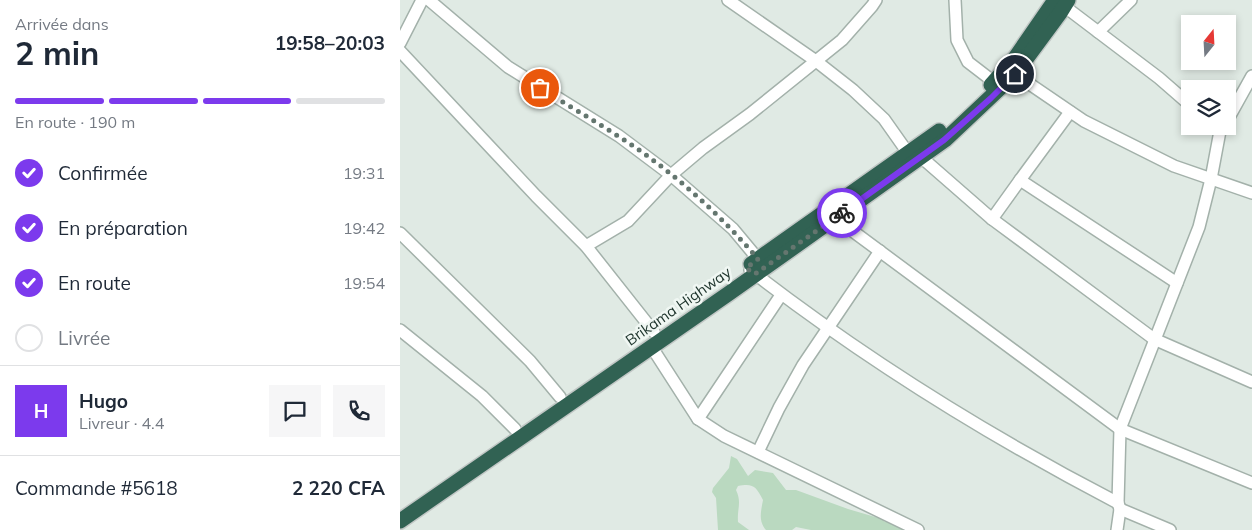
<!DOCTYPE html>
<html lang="fr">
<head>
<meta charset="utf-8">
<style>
  :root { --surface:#fff; --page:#f6f6f7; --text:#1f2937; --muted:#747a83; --line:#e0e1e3; --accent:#7c3aed }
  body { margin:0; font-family:Mulish,sans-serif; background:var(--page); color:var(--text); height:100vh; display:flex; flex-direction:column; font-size:19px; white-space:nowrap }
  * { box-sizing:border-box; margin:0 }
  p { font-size:16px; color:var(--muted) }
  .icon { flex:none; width:28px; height:28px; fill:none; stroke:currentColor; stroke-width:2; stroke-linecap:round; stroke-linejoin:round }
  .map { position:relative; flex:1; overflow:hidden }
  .sheet { display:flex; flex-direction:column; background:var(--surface); width:400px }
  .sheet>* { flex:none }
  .needle { width:32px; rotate:18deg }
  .buttons { position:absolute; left:781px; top:15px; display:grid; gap:10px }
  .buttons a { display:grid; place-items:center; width:55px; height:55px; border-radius:0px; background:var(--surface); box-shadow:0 2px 8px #0003; font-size:25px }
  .pin { position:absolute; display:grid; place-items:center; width:42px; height:42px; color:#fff; margin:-21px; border:2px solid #fff; border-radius:50%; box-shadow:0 1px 5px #0007 }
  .courier { position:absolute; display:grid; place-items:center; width:50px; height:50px; margin:-25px; border:4px solid #7c3aed; border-radius:50%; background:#fff; color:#222; box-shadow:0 1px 6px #0007 }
  .overview em { font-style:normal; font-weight:700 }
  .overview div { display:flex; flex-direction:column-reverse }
  .overview { display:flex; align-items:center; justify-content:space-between; height:85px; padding:0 15px }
  h1 { font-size:32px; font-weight:700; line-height:38px }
  .bar { display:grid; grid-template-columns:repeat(4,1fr); gap:8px 5px; align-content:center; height:60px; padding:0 15px }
  .bar i { height:6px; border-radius:4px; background:var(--line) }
  .bar .selected { background:var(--accent) }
  .bar p { grid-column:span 4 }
  .line { display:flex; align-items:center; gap:12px; padding:0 15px; border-top:1px solid var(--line) }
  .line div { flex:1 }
  .round { display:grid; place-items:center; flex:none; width:52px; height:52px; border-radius:0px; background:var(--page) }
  ol { padding:0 15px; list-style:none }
  li { display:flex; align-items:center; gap:15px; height:55px }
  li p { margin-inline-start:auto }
  li .icon { padding:5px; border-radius:50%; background:var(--accent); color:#fff; stroke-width:4 }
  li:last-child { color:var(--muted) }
  li i { width:28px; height:28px; border:2px solid var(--line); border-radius:50% }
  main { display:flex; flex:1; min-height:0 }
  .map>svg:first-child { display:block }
</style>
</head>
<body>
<main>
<section class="sheet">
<div class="overview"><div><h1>2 min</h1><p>Arrivée dans</p></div><em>19:58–20:03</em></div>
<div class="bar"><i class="selected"></i><i class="selected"></i><i class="selected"></i><i></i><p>En route · 190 m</p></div>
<ol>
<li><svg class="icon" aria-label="check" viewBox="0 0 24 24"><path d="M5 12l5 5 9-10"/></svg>Confirmée<p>19:31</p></li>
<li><svg class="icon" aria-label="check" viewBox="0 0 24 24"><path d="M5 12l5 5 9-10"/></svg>En préparation<p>19:42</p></li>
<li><svg class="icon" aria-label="check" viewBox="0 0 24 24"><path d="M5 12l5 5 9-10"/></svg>En route<p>19:54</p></li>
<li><i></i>Livrée</li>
</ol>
<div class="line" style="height:90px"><b class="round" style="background:var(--accent);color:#fff">H</b><div><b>Hugo</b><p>Livreur · 4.4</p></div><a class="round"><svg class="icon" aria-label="chat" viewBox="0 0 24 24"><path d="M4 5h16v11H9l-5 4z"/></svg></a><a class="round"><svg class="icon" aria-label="phone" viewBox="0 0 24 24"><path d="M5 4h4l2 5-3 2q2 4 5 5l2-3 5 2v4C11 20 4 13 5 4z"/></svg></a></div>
<div class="line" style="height:65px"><div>Commande #5618</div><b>2 220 CFA</b></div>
</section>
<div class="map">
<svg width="852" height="530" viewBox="0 0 852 530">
  <rect width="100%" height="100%" fill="#e0eae4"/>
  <path fill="#bad9c0" d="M331,456L337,459L348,476L355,470L373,473L386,490H396L448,509L482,519L485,522L495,521L512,530H411L396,527L392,530H366C358,521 361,511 363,500C356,487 354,483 338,486L336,490C342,503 337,508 338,522L349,530H318L316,498L312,492L313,488L329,468Z"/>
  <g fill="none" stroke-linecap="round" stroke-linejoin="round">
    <g stroke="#a3b1aa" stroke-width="14">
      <g id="minor">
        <polyline points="29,0 108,67 219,136 271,175 333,229 358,259"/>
        <polyline points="328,0 416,61 453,90 484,119 508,153"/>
        <polyline points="555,0 557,40 568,62 594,82"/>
        <polyline points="664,6 759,78 790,105"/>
        <polyline points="698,32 731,0"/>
        <polyline points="0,43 22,0"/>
        <polyline points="0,51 136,196 186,246 254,332"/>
        <polyline points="615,74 684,121 774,166 852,193"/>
        <polyline points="670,112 620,180 777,283"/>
        <polyline points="828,119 852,76"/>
        <polyline points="521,157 592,219 754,339 852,382"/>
        <polyline points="435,218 720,429 852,483"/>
        <polyline points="592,219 620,180"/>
        <polyline points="0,233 130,361 160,397"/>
        <polyline points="186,246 228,221 271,175 303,148 350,114 442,40 472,6 476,0"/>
        <path d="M350,270C465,359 589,436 718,503"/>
        <polyline points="0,330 82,396 115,429"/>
        <polyline points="251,346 298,419 324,436 518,530"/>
        <polyline points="298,419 381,295"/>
        <polyline points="358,452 379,408 403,365 480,251"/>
        <polyline points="720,509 770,530"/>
        <polyline points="717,530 720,509 718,503 720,429 799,227 811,179 820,131 823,126"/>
      </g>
    </g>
    <g stroke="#c1c7c5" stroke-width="18">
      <g id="highway">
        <polyline points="591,85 615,58 655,0"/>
        <polyline points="351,264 539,131"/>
        <polyline points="0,521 328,294 545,140 615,74 660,13 668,0"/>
      </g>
    </g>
    <use href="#minor" stroke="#fff" stroke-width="11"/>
    <use href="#highway" stroke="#316253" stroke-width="15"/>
  </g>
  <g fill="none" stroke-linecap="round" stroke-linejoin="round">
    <path stroke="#64766f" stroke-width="5" stroke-dasharray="0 9" d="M140,88C165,104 192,119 218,136C270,169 318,212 358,259L346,268L355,274L442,213"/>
    <polyline stroke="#7c3aed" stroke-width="6" points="442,213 544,140 591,98 615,74"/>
  </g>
  <g text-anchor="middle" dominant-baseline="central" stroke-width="5" stroke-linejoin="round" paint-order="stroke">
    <g font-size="15" fill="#223830" stroke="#f0f7f3">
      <text transform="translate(278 306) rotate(-35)">Brikama Highway</text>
    </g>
  </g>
</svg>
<div class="buttons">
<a><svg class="needle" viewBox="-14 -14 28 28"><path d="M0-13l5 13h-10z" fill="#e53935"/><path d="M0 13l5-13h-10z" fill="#747a83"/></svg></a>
<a><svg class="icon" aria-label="layers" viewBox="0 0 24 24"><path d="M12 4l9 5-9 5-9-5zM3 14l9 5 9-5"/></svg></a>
</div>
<div class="pin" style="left:140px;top:88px;background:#ea580c"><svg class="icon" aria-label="bag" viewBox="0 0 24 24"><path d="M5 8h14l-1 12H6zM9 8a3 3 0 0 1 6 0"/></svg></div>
<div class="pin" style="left:615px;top:74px;background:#1f2937"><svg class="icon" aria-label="home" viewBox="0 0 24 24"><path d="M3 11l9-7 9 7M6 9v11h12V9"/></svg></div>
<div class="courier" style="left:442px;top:213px"><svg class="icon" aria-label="bike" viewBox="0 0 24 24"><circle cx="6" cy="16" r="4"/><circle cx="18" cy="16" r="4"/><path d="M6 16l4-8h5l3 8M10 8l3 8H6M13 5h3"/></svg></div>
</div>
</main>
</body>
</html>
